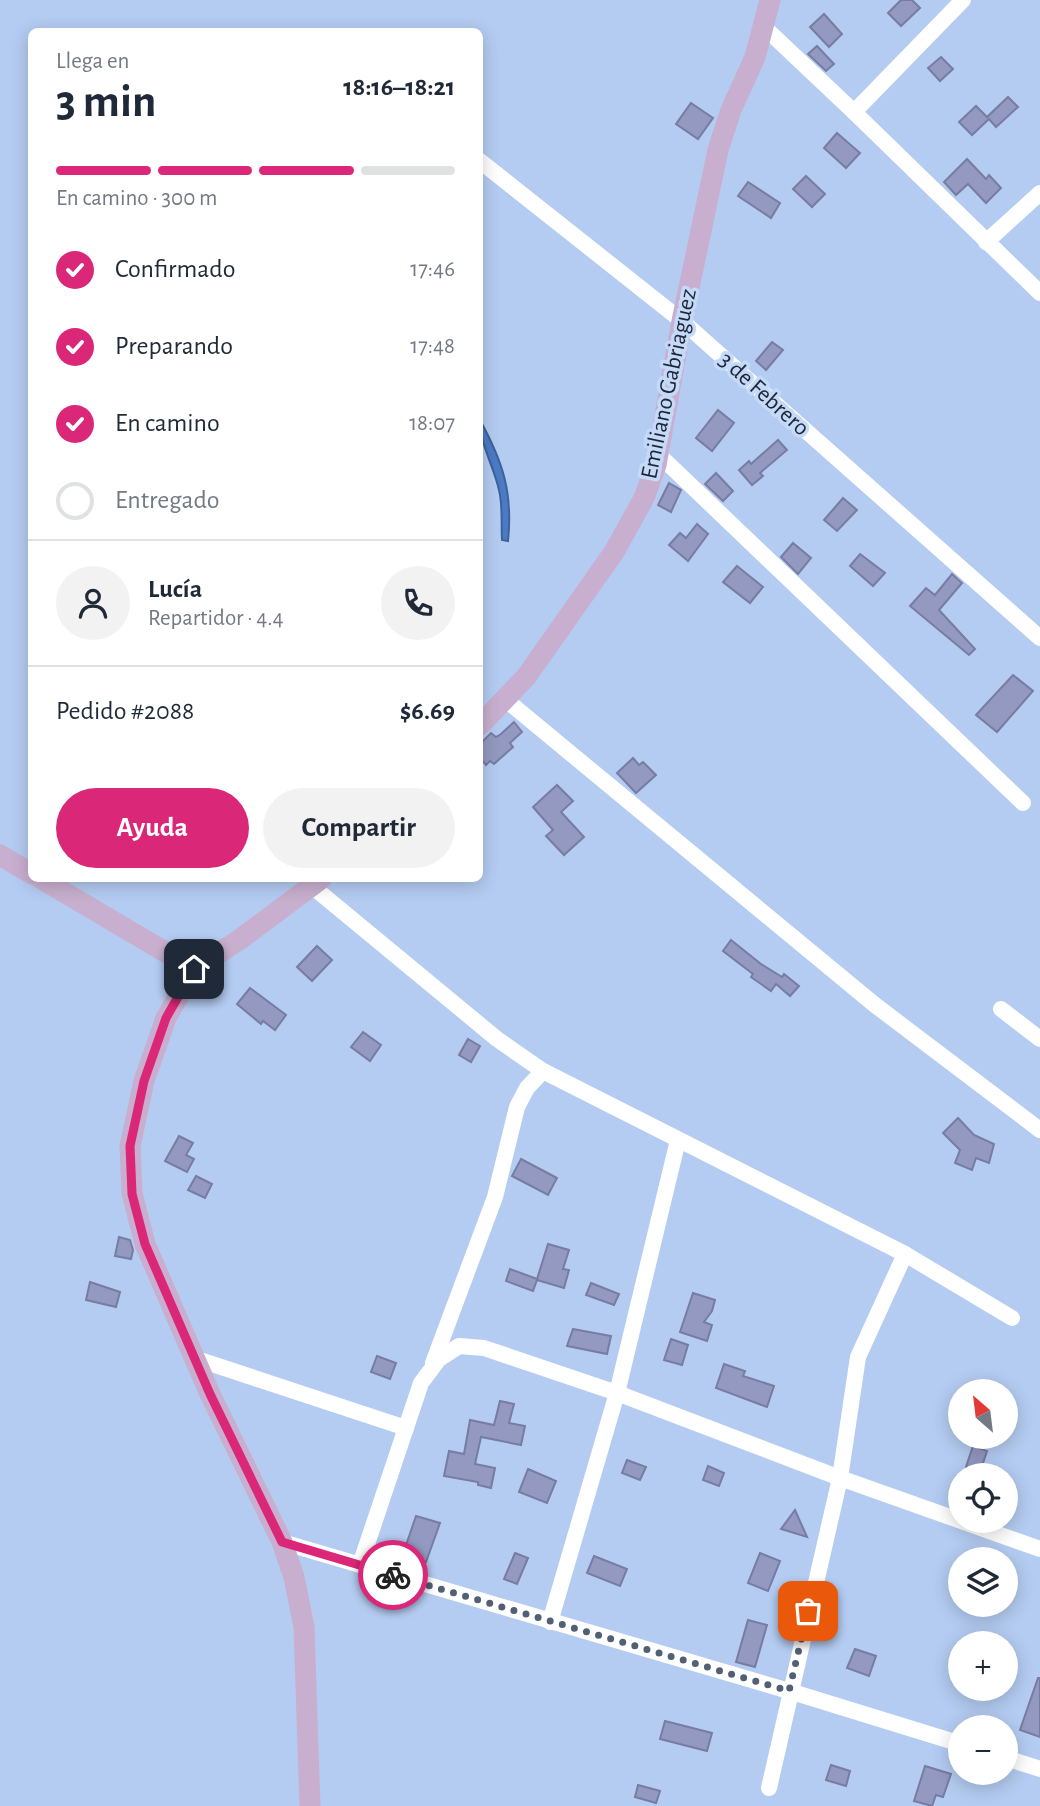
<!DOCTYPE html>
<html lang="es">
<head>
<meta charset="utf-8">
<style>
  :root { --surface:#fff; --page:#f2f2f3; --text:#1f2937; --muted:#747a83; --line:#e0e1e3; --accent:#db2777 }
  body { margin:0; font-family:"Alegreya Sans",sans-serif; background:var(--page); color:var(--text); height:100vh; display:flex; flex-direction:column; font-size:26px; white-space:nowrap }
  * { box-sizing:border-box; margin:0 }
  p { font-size:23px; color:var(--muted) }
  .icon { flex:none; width:38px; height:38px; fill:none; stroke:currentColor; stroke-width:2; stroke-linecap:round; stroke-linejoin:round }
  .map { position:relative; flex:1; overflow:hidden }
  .drawer { position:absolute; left:28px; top:28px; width:455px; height:854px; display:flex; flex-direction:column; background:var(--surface); border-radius:10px; box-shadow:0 4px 18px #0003 }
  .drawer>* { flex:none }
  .needle { width:46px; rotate:332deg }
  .fabs { position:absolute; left:948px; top:1379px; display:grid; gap:14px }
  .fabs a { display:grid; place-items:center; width:70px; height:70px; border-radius:50%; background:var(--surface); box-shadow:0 4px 18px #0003; font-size:35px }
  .pin { position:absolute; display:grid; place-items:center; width:60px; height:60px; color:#fff; margin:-30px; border-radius:14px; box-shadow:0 4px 10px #0006 }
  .courier { position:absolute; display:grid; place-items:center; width:70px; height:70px; margin:-35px; border:5px solid #db2777; border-radius:50%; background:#fff; color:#222; box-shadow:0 2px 9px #0007 }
  .overview em { font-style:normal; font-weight:600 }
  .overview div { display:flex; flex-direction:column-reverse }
  .overview { display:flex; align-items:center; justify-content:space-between; height:119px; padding:0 28px }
  h1 { font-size:46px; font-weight:600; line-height:52px }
  .bar { display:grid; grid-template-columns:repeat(4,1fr); gap:10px 7px; align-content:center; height:84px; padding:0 28px }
  .bar i { height:9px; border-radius:5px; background:var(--line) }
  .bar .on { background:var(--accent) }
  .bar p { grid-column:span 4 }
  .line { display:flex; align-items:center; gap:18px; padding:0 28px; border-top:2px solid var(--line) }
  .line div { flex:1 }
  .round { display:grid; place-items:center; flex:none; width:74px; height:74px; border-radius:37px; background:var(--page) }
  ol { padding:0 28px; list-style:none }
  li { display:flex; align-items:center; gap:21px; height:77px }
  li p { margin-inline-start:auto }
  li .icon { padding:7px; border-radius:50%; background:var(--accent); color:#fff; stroke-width:4 }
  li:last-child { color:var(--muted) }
  li i { width:38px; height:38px; border:4px solid var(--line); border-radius:50% }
  .primary-button { display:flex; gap:14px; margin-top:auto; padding:14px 28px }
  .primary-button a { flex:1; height:80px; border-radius:42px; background:var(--accent); color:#fff; font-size:28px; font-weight:600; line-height:80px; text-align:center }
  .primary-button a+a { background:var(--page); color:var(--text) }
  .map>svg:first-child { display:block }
</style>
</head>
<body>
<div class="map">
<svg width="1040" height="1806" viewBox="0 0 1040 1806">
  <rect width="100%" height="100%" fill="#b4ccf2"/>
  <path fill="#4c7bc5" stroke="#3e629a" stroke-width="2" d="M480,420C503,462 513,493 508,541L502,540C501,524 503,506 499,490C494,467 479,442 480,420Z"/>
  <g fill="#9499c1" stroke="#777ca2" stroke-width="2">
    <polygon points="901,0 912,0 920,8 901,26 888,13"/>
    <polygon points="824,14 842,34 829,47 810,27"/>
    <polygon points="817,46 834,64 826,71 808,54"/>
    <polygon points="941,57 953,69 940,81 928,68"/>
    <polygon points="1008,97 1018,107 996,127 989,119 972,135 959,122 976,106 987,117"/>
    <polygon points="691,103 713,118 698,139 676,124"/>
    <polygon points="837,133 860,153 846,168 824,148"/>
    <polygon points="967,159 986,179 989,175 1001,188 986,203 968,184 956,195 944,182"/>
    <polygon points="806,176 825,194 812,207 793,189"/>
    <polygon points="748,182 780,203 771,218 738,196"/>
    <polygon points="772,342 783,350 766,370 756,361"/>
    <polygon points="718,410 734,423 712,451 696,438"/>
    <polygon points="778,440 787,450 760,473 763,476 752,485 739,470 749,461 751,464"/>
    <polygon points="716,473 733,491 723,501 705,484"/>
    <polygon points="669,483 681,490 671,512 658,505"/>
    <polygon points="843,498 857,510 837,531 824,520"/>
    <polygon points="697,524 708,534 688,561 669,545 680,533 686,538"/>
    <polygon points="793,543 811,558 798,574 781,557"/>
    <polygon points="860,554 885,573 873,586 850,566"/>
    <polygon points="737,566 763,587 750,603 723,582"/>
    <polygon points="952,574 962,583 939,610 975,649 969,655 910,606 926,588 935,595"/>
    <polygon points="1013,675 1033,691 997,732 976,715"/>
    <polygon points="514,722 522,732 510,743 513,747 494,764 490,761 486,765 480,758 482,752 480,744 491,733 496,737 501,734"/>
    <polygon points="633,758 639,765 643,762 656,775 636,793 617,773"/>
    <polygon points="557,785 573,801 561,812 584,837 564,855 546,836 553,830 533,807"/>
    <polygon points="731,940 761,964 782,977 784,974 799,986 790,996 776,984 771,991 751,977 753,974 723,951"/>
    <polygon points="317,946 332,960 312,981 297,967"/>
    <polygon points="250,988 286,1015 275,1030 263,1021 261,1024 237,1004"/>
    <polygon points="363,1032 381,1045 370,1061 351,1047"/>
    <polygon points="468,1039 480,1046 471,1062 459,1055"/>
    <polygon points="958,1118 974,1135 994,1144 989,1163 976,1158 972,1170 955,1163 960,1150 943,1133"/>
    <polygon points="179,1136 193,1143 186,1155 194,1159 187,1172 165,1161"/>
    <polygon points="521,1159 557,1178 548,1195 512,1176"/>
    <polygon points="196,1176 212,1184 205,1198 188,1190"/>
    <polygon points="119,1237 130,1240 133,1250 131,1259 115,1256"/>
    <polygon points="548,1244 569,1250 563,1269 569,1270 564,1288 537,1280 533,1291 506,1281 510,1269 537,1279"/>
    <polygon points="90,1282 120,1292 116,1307 86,1300"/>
    <polygon points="591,1283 619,1294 614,1305 586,1295"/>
    <polygon points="693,1293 715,1300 712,1311 704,1322 712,1325 707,1341 680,1332"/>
    <polygon points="573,1329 611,1336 607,1354 567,1346"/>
    <polygon points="671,1339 688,1345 682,1365 664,1360"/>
    <polygon points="377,1356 396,1363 390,1379 371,1372"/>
    <polygon points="724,1364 745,1371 743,1376 774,1386 767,1407 716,1388"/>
    <polygon points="500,1401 514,1404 509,1423 525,1426 521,1445 481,1437 475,1464 495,1468 491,1488 478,1485 478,1482 444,1476 449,1451 464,1454 470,1420 494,1425"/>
    <polygon points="973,1446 987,1451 980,1472 966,1467"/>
    <polygon points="627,1460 646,1467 640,1480 622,1473"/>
    <polygon points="708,1466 724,1473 719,1486 703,1480"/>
    <polygon points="528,1469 556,1481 547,1503 519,1492"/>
    <polygon points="795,1510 807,1537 781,1529"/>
    <polygon points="416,1516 440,1523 426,1562 403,1554"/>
    <polygon points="515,1553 528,1558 517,1584 504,1579"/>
    <polygon points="760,1553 780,1561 768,1591 748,1583"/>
    <polygon points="594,1556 627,1569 620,1586 587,1573"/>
    <polygon points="748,1620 767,1625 755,1667 736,1662"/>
    <polygon points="855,1649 876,1656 869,1676 847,1668"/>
    <polygon points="1038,1678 1040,1678 1040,1737 1020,1730"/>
    <polygon points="665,1721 712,1733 707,1751 660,1739"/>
    <polygon points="831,1765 850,1771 846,1786 826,1780"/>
    <polygon points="925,1766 951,1774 943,1797 936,1795 932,1806 914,1801"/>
    <polygon points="638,1785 660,1791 656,1803 635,1797"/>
  </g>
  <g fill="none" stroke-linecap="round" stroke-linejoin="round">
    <g stroke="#fff" stroke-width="16">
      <polyline points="763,26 854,112 1040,293"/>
      <polyline points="854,112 963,0"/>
      <polyline points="480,161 682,321 1040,638"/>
      <polyline points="986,242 1040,193"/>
      <polyline points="658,454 1023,803"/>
      <polyline points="506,700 875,1005 1040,1130"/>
      <polyline points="313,887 497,1039 543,1071 905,1254 1012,1318"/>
      <polyline points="1001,1009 1040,1039"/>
      <polyline points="194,1358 406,1428"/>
      <polyline points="433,1363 495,1197 517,1107 527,1088 543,1071"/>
      <polyline points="282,1542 789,1691 961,1744"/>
      <polyline points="360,1565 421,1383 439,1359 459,1346 484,1348 617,1393 840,1478 1040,1549"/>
      <polyline points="550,1622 617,1393 678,1140"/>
      <polyline points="1006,1758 1040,1769"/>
      <polyline points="769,1788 840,1478 858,1357 905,1254"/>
    </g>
    <g stroke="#c8afcf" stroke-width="21">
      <polyline points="480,725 526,677 614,552 644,498 656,465 682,321 718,150 731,110 755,57 770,0"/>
      <polyline points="0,855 32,874"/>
      <polyline points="40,878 194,969"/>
      <polyline points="310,1806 304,1627 294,1577 282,1542 210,1394 145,1244 132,1193 130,1146 144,1081 166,1018 194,969 239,940 322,878"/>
    </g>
  </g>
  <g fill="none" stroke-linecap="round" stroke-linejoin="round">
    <polyline stroke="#526076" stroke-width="7" stroke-dasharray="0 12.6" points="393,1575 789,1691 808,1611"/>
    <polyline stroke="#db2777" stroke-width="9" points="194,969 166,1018 144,1081 130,1146 132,1194 145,1244 210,1394 282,1542 393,1575"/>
  </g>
  <g text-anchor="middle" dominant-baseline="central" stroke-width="7" stroke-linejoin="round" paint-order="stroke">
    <g font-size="24" fill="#1d2634" stroke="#c5d9f8">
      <text transform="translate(669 384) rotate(-78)">Emiliano Gabriaguez</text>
      <text transform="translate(764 394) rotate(42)">3 de Febrero</text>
    </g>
  </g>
</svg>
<div class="fabs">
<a><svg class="needle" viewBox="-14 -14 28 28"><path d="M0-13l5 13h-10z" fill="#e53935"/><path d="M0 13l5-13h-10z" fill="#747a83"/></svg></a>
<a><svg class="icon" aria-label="locate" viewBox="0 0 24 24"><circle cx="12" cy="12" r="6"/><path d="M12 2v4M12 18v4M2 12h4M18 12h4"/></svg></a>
<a><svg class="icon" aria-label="layers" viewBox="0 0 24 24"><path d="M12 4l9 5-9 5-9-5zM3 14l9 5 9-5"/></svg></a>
<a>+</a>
<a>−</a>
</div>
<div class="pin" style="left:808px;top:1611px;background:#ea580c"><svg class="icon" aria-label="bag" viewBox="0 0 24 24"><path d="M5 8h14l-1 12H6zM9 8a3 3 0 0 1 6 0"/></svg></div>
<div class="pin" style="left:194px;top:969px;background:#1f2937"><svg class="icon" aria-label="home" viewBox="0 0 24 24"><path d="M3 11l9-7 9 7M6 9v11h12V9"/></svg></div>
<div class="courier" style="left:393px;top:1575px"><svg class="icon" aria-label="bike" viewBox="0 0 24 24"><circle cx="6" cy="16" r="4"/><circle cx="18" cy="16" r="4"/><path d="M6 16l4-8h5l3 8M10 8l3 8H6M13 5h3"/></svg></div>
<section class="drawer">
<div class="overview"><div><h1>3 min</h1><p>Llega en</p></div><em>18:16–18:21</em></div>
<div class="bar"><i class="on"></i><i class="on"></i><i class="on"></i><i></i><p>En camino · 300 m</p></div>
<ol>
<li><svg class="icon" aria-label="check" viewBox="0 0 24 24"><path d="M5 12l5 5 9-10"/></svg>Confirmado<p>17:46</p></li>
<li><svg class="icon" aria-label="check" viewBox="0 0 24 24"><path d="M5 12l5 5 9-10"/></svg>Preparando<p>17:48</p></li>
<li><svg class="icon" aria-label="check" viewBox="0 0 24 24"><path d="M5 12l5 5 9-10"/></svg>En camino<p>18:07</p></li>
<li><i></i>Entregado</li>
</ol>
<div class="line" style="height:126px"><a class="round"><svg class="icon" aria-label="person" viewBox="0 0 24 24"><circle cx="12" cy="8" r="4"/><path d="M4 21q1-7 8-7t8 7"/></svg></a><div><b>Lucía</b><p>Repartidor · 4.4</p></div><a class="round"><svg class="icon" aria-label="phone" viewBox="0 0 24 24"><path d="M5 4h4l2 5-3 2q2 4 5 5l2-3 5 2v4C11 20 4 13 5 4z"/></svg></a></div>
<div class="line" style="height:91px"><div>Pedido #2088</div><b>$6.69</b></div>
<div class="primary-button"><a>Ayuda</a><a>Compartir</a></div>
</section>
</div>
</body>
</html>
